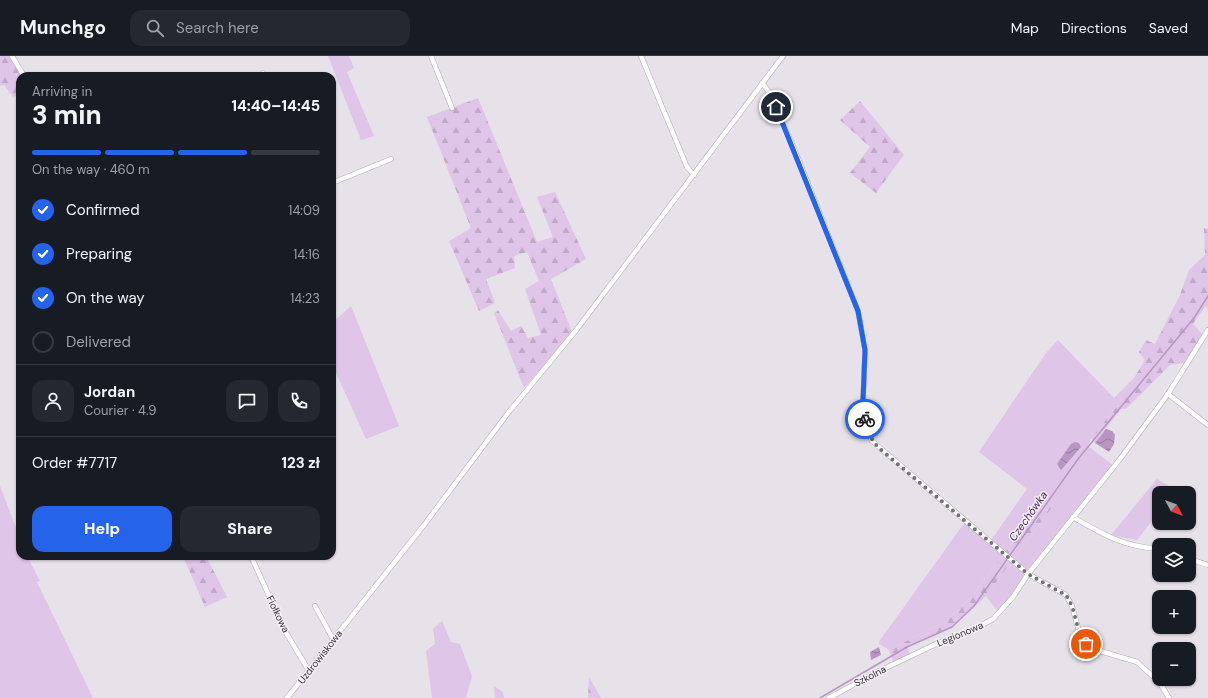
<!DOCTYPE html>
<html lang="en">
<head>
<meta charset="utf-8">
<style>
  :root { --surface:#171b24; --page:#242831; --text:#f1f3f6; --muted:#9ea1a6; --line:#363941; --accent:#2563eb }
  body { margin:0; font-family:"DM Sans",sans-serif; background:var(--page); color:var(--text); height:100vh; display:flex; flex-direction:column; font-size:15px; white-space:nowrap }
  * { box-sizing:border-box; margin:0 }
  p { font-size:13px; color:var(--muted) }
  .icon { flex:none; width:22px; height:22px; fill:none; stroke:currentColor; stroke-width:2; stroke-linecap:round; stroke-linejoin:round }
  .map { position:relative; flex:1; overflow:hidden }
  .drawer { position:absolute; left:16px; top:16px; width:320px; height:488px; display:flex; flex-direction:column; background:var(--surface); border-radius:12px; box-shadow:0 1px 3px #0004 }
  .drawer>* { flex:none }
  .needle { width:26px; rotate:131deg }
  .buttons { position:absolute; left:1152px; top:430px; display:grid; gap:8px }
  .buttons a { display:grid; place-items:center; width:44px; height:44px; border-radius:8px; background:var(--surface); box-shadow:0 1px 3px #0004; font-size:20px }
  .pin { position:absolute; display:grid; place-items:center; width:34px; height:34px; color:#fff; margin:-17px; border:2px solid #fff; border-radius:50%; box-shadow:0 1px 4px #0007 }
  .courier { position:absolute; display:grid; place-items:center; width:40px; height:40px; margin:-20px; border:3px solid #2563eb; border-radius:50%; background:#fff; color:#222; box-shadow:0 1px 5px #0007 }
  .overview em { font-style:normal; font-weight:800 }
  .overview div { display:flex; flex-direction:column-reverse }
  .overview { display:flex; align-items:center; justify-content:space-between; height:68px; padding:0 16px }
  h1 { font-size:26px; font-weight:800; line-height:30px }
  .bar { display:grid; grid-template-columns:repeat(4,1fr); gap:6px 4px; align-content:center; height:48px; padding:0 16px }
  .bar i { height:5px; border-radius:3px; background:var(--line) }
  .bar .active { background:var(--accent) }
  .bar p { grid-column:span 4 }
  .line { display:flex; align-items:center; gap:10px; padding:0 16px; border-top:1px solid var(--line) }
  .line div { flex:1 }
  .round { display:grid; place-items:center; flex:none; width:42px; height:42px; border-radius:12px; background:var(--page) }
  ol { padding:0 16px; list-style:none }
  li { display:flex; align-items:center; gap:12px; height:44px }
  li p { margin-inline-start:auto }
  li .icon { padding:4px; border-radius:50%; background:var(--accent); color:#fff; stroke-width:4 }
  li:last-child { color:var(--muted) }
  li i { width:22px; height:22px; border:2px solid var(--line); border-radius:50% }
  .primary-button { display:flex; gap:8px; margin-top:auto; padding:8px 16px }
  .primary-button a { flex:1; height:46px; border-radius:12px; background:var(--accent); color:#fff; font-size:16px; font-weight:800; line-height:46px; text-align:center }
  .primary-button a+a { background:var(--page); color:var(--text) }
  header { display:flex; align-items:center; gap:24px; box-sizing:border-box; height:56px; padding:0 20px; background:var(--surface); border-bottom:1px solid var(--line) }
  header strong { font-size:19px }
  nav { display:flex; gap:22px; margin-inline-start:auto; font-size:14px }
  .search { width:280px; height:36px; background:var(--page); display:flex; align-items:center; gap:10px; box-sizing:border-box; padding:0 14px; border-radius:12px; color:var(--muted); font-size:15px }
  .map>svg:first-child { display:block }
</style>
</head>
<body>
<header>
<strong>Munchgo</strong>
<div class="search"><svg class="icon" aria-label="search" viewBox="0 0 24 24"><circle cx="10" cy="10" r="6"/><path d="M15 15l6 6"/></svg>Search here</div>
<nav><a>Map</a><a>Directions</a><a>Saved</a></nav>
</header>
<div class="map">
<svg width="1208" height="642" viewBox="0 0 1208 642">
  <defs>
    <pattern id="forest-firs" width="22" height="20" patternUnits="userSpaceOnUse"><rect width="22" height="20" fill="#dfc5e8"/><path d="M5 1l3.5 6h-7zM16 11l3.5 6h-7z" fill="#c0aac8"/></pattern>
    <pattern id="water-waves" width="16" height="10" patternUnits="userSpaceOnUse"><rect width="16" height="10" fill="#b896c4"/><path d="M0 5q4-4 8 0t8 0" fill="none" stroke="#977ba0"/></pattern>
  </defs>
  <rect width="100%" height="100%" fill="#e7e1e9"/>
  <g fill="#dfc5e8">
    <polygon points="328,0 349,0 354,12 347,16 374,80 361,84"/>
    <polygon points="351,250 399,370 366,383 332,308 332,267"/>
    <polygon points="1058,284 1114,342 1118,349 1091,382 1088,390 1114,410 1070,461 998,556 986,540 1053,450 1044,444 971,542 944,566 889,594 878,587 965,466 989,487 1027,433 979,396 1046,297"/>
    <polygon points="1157,423 1176,434 1174,437 1159,437 1159,456 1137,484 1111,479"/>
    <polygon points="0,430 20,482 20,500 27,500 40,525 37,526 93,642 0,642"/>
    <polygon points="442,565 451,586 460,588 472,620 466,642 432,642 426,595 435,588 433,573"/>
    <polygon points="494,630 503,636 504,642 495,642"/>
  </g>
  <g fill="url(#forest-firs)">
    <polygon points="0,0 10,0 22,20 20,20 20,38 13,41 4,29 0,30"/>
    <polygon points="478,42 537,186 553,181 537,141 555,136 586,203 551,223 572,276 524,332 494,257 498,254 511,275 521,270 528,282 541,279 525,233 539,225 527,196 514,200 515,212 486,223 495,247 479,255 449,185 471,172 427,61"/>
    <polygon points="860,45 904,99 876,137 850,117 870,91 840,64"/>
    <polygon points="1204,172 1208,173 1208,253 1205,250 1193,268 1203,279 1185,309 1182,307 1170,309 1126,353 1121,353 1095,387 1091,382 1118,349 1114,342 1134,322 1145,304 1139,296 1146,284 1155,288 1180,239 1189,214 1205,199"/>
    <polygon points="1044,444 1053,450 986,540 978,548 952,571 907,591 911,599 893,606 889,594 944,566 971,542"/>
    <polygon points="183,500 206,500 227,541 205,551"/>
    <polygon points="589,621 601,642 588,642"/>
  </g>
  <g fill="url(#water-waves)">
    <polygon points="1106,373 1112,375 1115,379 1114,388 1109,396 1095,387"/>
    <polygon points="1075,386 1079,387 1081,391 1061,414 1057,408 1071,388"/>
    <polygon points="879,591 881,599 871,604 870,596"/>
  </g>
  <g fill="none" stroke-linecap="round" stroke-linejoin="round">
    <polyline stroke="#b896c4" stroke-width="1.5" points="820,642 907,591 952,571 974,550 1078,403 1194,262 1208,240"/>
    <g stroke="#b2acb4" stroke-width="5.5">
      <g id="minor">
        <polyline points="12,0 24,20"/>
        <polyline points="431,0 452,52"/>
        <polyline points="641,0 687,111 694,119"/>
        <polyline points="263,17 264,20"/>
        <polyline points="762,27 770,37 799,105 858,255 865,294 863,345 865,365 872,385 1028,518 1066,539 1072,550 1080,579 1086,588 1097,594 1137,606 1160,627 1169,642"/>
        <polyline points="332,127 391,103"/>
        <polyline points="1168,338 1208,369"/>
        <path d="M1073,461C1104,479 1122,490 1159,493"/>
        <polyline points="251,500 285,575 309,615"/>
        <polyline points="1189,503 1208,509"/>
        <polyline points="315,550 333,583"/>
        <polyline points="287,642 424,469 508,357 577,273 783,0"/>
        <polyline points="829,642 875,617 936,588 973,574 993,563 1013,541 1028,518 1120,403 1168,338 1208,274"/>
      </g>
    </g>
    <use href="#minor" stroke="#fff" stroke-width="4.5"/>
  </g>
  <g fill="none" stroke-linecap="round" stroke-linejoin="round">
    <path stroke="#757277" stroke-width="4" stroke-dasharray="0 7.2" d="M865,363C867,380 875,389 887,399L1028,518L1066,539L1072,550L1080,579L1086,588"/>
    <polyline stroke="#2563eb" stroke-width="5" points="776,51 858,255 865,294 863,345 865,363"/>
  </g>
  <g text-anchor="middle" dominant-baseline="central" stroke-width="3" stroke-linejoin="round" paint-order="stroke">
    <g font-size="10" fill="#383639" stroke="#f4eef6">
      <text transform="translate(278 558) rotate(64)">Fiołkowa</text>
      <text transform="translate(960 578) rotate(-23)">Legionowa</text>
      <text transform="translate(320 601) rotate(-52)">Uzdrowiskowa</text>
      <text transform="translate(870 620) rotate(-27)">Szkolna</text>
    </g>
    <g font-size="11" font-style="italic" fill="#4e235c" stroke="#f4eef6">
      <text transform="translate(1028 460) rotate(-55)">Czechówka</text>
    </g>
  </g>
</svg>
<div class="buttons">
<a><svg class="needle" viewBox="-14 -14 28 28"><path d="M0-13l5 13h-10z" fill="#e53935"/><path d="M0 13l5-13h-10z" fill="#9ea1a6"/></svg></a>
<a><svg class="icon" aria-label="layers" viewBox="0 0 24 24"><path d="M12 4l9 5-9 5-9-5zM3 14l9 5 9-5"/></svg></a>
<a>+</a>
<a>−</a>
</div>
<div class="pin" style="left:1086px;top:588px;background:#ea580c"><svg class="icon" aria-label="bag" viewBox="0 0 24 24"><path d="M5 8h14l-1 12H6zM9 8a3 3 0 0 1 6 0"/></svg></div>
<div class="pin" style="left:776px;top:51px;background:#1f2937"><svg class="icon" aria-label="home" viewBox="0 0 24 24"><path d="M3 11l9-7 9 7M6 9v11h12V9"/></svg></div>
<div class="courier" style="left:865px;top:363px"><svg class="icon" aria-label="bike" viewBox="0 0 24 24"><circle cx="6" cy="16" r="4"/><circle cx="18" cy="16" r="4"/><path d="M6 16l4-8h5l3 8M10 8l3 8H6M13 5h3"/></svg></div>
<section class="drawer">
<div class="overview"><div><h1>3 min</h1><p>Arriving in</p></div><em>14:40–14:45</em></div>
<div class="bar"><i class="active"></i><i class="active"></i><i class="active"></i><i></i><p>On the way · 460 m</p></div>
<ol>
<li><svg class="icon" aria-label="check" viewBox="0 0 24 24"><path d="M5 12l5 5 9-10"/></svg>Confirmed<p>14:09</p></li>
<li><svg class="icon" aria-label="check" viewBox="0 0 24 24"><path d="M5 12l5 5 9-10"/></svg>Preparing<p>14:16</p></li>
<li><svg class="icon" aria-label="check" viewBox="0 0 24 24"><path d="M5 12l5 5 9-10"/></svg>On the way<p>14:23</p></li>
<li><i></i>Delivered</li>
</ol>
<div class="line" style="height:72px"><a class="round"><svg class="icon" aria-label="person" viewBox="0 0 24 24"><circle cx="12" cy="8" r="4"/><path d="M4 21q1-7 8-7t8 7"/></svg></a><div><b>Jordan</b><p>Courier · 4.9</p></div><a class="round"><svg class="icon" aria-label="chat" viewBox="0 0 24 24"><path d="M4 5h16v11H9l-5 4z"/></svg></a><a class="round"><svg class="icon" aria-label="phone" viewBox="0 0 24 24"><path d="M5 4h4l2 5-3 2q2 4 5 5l2-3 5 2v4C11 20 4 13 5 4z"/></svg></a></div>
<div class="line" style="height:52px"><div>Order #7717</div><b>123 zł</b></div>
<div class="primary-button"><a>Help</a><a>Share</a></div>
</section>
</div>
</body>
</html>
